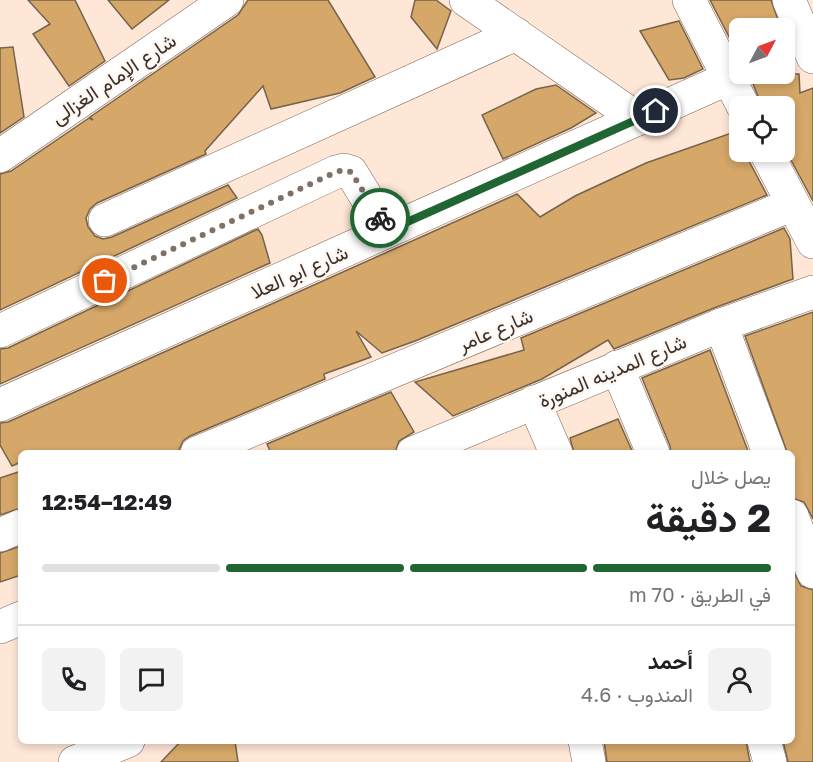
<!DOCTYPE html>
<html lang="ar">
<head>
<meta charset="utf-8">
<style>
  :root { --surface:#fff; --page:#f2f2f2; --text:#202124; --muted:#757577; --line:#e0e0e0; --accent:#206632 }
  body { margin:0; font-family:"Golos Text",Vazirmatn,sans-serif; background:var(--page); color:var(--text); direction:rtl; height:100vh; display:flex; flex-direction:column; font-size:22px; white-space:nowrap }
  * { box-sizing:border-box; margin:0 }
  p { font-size:20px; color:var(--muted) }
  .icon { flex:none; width:33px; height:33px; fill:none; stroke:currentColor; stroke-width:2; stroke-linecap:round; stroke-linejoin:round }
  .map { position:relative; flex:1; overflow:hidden; direction:ltr }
  .panel { position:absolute; left:18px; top:450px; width:777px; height:294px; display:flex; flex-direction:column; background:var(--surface); border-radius:9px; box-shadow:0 3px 9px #0003; direction:rtl }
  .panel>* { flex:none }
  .needle { width:39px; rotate:49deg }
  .controls { position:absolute; left:729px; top:18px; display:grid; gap:12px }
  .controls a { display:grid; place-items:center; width:66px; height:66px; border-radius:9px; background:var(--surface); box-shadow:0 3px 9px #0003; font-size:30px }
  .pin { position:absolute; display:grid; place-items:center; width:51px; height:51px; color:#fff; margin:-26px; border:3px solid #fff; border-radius:50%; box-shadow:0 2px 6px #0007 }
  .courier { position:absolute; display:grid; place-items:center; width:60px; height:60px; margin:-30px; border:4px solid #206632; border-radius:50%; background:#fff; color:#222; box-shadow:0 2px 8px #0007 }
  .summary em { font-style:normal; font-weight:700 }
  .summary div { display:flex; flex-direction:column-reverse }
  .summary { display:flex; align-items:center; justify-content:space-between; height:102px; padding:0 24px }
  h1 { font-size:39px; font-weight:700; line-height:45px }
  .bar { display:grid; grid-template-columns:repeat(4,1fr); gap:9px 6px; align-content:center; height:72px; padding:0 24px }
  .bar i { height:8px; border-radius:4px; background:var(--line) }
  .bar .active { background:var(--accent) }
  .bar p { grid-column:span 4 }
  .line { display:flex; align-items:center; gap:15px; padding:0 24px; border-top:2px solid var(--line) }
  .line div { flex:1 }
  .round { display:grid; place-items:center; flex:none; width:63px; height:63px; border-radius:9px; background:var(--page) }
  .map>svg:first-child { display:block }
</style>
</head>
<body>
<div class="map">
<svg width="813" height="762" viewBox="0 0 813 762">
  <rect width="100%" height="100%" fill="#ffe7d7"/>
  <g fill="#d5a768" stroke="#75634b" stroke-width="1.5">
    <polygon points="28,0 75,0 105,61 69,86 33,34 50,24"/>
    <polygon points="108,0 169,0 132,29"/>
    <polygon points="248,0 328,0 375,77 340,93 271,109 263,86 205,151 206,154 97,203 90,209 86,218 88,227 95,236 103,239 112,237 228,185 237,198 0,310 0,174 11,171 89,118 93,120 90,117 238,15"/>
    <polygon points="415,0 436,0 451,11 437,49 411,17"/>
    <polygon points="710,0 771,0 781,28 740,28 740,58"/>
    <polygon points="679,21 703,69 684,78 669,80 640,31"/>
    <polygon points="13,47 24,117 0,133 0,48"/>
    <polygon points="749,74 799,74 800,93 813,88 813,201 784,147 784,106 762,106"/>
    <polygon points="556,85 596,113 571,128 503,159 482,115 536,89"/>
    <polygon points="740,130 740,152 747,152 749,161 767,195 415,341 382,353 356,331 371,357 324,374 325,379 190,436 183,441 178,452 176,453 21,453 21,462 12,466 0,445 0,423 8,422 517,194 540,217 575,196 646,163"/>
    <polygon points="784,228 790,239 793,279 714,308 614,349 608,340 542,379 453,416 415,382 524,350 521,338"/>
    <polygon points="258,229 262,235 270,263 0,384 0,349 8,348"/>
    <polygon points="813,312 813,519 804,502 792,498 792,453 787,452 745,336"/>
    <polygon points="710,350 748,451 746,453 671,453 670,446 642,378"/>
    <polygon points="391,392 414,432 399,441 395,453 271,453 267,444"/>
    <polygon points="618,419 633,453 574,453 570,438"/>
    <polygon points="21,471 21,508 0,515 0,478"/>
    <polygon points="21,546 21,575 0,582 0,553"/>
    <polygon points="792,569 801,586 813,590 813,762 788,762 783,741 792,741"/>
    <polygon points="181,741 235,741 238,762 161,762"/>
    <polygon points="604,741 746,741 750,762 607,762"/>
  </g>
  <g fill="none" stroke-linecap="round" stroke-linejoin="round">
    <g stroke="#7f6553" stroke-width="34">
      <g id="minor">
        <polyline points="466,0 638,119"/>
        <polyline points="689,0 743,106"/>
        <polyline points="789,0 813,57"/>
        <polyline points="766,152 813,242"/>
        <polyline points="0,156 227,0"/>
        <polyline points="105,220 516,34"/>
        <polyline points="721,325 769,453"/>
        <polyline points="0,331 336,172 344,170 351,172 387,231"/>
        <polyline points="617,367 653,453"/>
        <polyline points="534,402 556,453"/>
        <polyline points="0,405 729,78"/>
        <polyline points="197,453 793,204"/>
        <polyline points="413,453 721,325 813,292"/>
        <polyline points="792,516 813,572"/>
        <polyline points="0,535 21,526"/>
        <polyline points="0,627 21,618"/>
        <polyline points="585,741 589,762"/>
        <polyline points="764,741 770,762"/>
        <polyline points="75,762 128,741"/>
      </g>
    </g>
    <use href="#minor" stroke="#fff" stroke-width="33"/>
  </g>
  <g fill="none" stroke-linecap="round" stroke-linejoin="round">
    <polyline stroke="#807065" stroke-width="6" stroke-dasharray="0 10.8" points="105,281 336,172 344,170 351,172 380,218"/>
    <polyline stroke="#206632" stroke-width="8" points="380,218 387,231 656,111"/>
  </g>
  <g text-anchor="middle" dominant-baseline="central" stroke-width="5" stroke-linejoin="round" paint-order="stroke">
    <g font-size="20" fill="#3c3028" stroke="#fef8f4">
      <text transform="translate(113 78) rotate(-34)">شارع الإمام الغزالى</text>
      <text transform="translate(299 271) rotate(-24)">شارع ابو العلا</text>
      <text transform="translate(495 329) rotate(-23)">شارع عامر</text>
      <text transform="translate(612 370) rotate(-23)">شارع المدينه المنورة</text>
    </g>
  </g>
</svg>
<div class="controls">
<a><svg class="needle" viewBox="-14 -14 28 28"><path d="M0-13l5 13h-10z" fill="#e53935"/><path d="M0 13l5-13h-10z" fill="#757577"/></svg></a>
<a><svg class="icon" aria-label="locate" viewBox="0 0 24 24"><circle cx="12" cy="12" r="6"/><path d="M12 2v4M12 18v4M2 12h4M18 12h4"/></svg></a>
</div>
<div class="pin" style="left:105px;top:281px;background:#ea580c"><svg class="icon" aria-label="bag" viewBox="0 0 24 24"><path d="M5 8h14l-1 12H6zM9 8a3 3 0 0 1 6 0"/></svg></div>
<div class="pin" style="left:656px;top:111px;background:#1f2937"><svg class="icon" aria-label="home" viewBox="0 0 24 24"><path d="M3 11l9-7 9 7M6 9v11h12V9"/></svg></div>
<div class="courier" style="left:380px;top:218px"><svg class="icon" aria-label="bike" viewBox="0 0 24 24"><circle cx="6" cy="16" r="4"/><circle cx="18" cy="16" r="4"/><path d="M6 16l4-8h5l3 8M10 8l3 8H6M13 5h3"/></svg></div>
<section class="panel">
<div class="summary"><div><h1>2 دقيقة</h1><p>يصل خلال</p></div><em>12:49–12:54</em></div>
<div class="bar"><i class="active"></i><i class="active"></i><i class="active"></i><i></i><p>في الطريق · 70 m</p></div>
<div class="line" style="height:108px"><a class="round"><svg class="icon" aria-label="person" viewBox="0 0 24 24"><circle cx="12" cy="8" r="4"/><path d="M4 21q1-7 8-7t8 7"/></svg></a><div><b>أحمد</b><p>المندوب · 4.6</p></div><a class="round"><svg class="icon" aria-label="chat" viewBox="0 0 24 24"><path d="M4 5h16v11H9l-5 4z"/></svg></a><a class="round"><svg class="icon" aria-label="phone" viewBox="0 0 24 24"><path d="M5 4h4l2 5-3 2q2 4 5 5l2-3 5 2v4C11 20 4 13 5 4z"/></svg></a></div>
</section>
</div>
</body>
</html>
